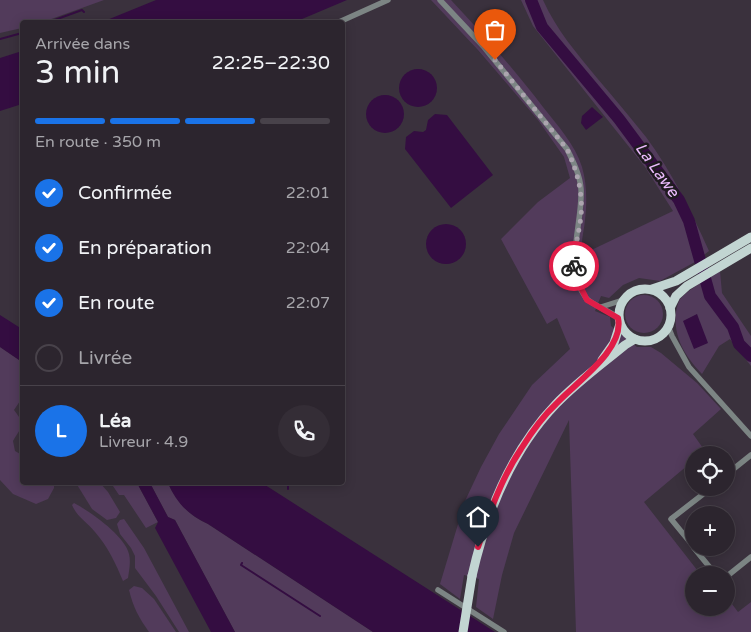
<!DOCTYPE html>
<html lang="fr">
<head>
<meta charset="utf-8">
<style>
  :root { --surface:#2c252e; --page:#342d36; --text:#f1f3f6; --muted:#a6a5aa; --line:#48424a; --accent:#1a73e8 }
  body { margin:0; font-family:"Varela Round",sans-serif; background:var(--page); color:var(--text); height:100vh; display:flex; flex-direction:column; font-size:19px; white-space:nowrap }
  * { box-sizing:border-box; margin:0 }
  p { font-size:16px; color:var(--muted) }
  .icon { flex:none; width:28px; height:28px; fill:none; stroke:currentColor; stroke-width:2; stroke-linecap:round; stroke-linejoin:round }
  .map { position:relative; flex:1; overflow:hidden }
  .sheet { position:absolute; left:20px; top:20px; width:325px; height:465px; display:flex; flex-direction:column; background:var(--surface); border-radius:5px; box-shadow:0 2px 12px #0003,0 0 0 1px var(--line) }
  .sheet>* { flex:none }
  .controls { position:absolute; left:685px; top:446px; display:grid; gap:10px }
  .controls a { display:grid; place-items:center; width:50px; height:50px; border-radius:50%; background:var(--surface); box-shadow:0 2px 12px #0003,0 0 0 1px var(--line); font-size:25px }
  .pin { position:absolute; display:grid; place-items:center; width:42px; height:42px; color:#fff; margin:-51px -21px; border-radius:50% 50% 50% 0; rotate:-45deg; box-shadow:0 0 5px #0007 }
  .pin .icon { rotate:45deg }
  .courier { position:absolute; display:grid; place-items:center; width:50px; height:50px; margin:-25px; border:4px solid #e11d48; border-radius:50%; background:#fff; color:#222; box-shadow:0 1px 6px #0007 }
  .overview em { font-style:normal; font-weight:600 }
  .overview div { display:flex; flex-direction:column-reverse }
  .overview { display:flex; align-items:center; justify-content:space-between; height:85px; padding:0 15px }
  h1 { font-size:32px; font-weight:600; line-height:38px }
  .bar { display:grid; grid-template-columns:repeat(4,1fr); gap:8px 5px; align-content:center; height:60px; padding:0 15px }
  .bar i { height:6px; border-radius:4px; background:var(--line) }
  .bar .selected { background:var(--accent) }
  .bar p { grid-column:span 4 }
  .line { display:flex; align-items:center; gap:12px; padding:0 15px; border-top:1px solid var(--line) }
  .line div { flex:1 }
  .round { display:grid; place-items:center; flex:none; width:52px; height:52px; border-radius:26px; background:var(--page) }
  ol { padding:0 15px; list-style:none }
  li { display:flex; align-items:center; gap:15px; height:55px }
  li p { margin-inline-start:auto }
  li .icon { padding:5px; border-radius:50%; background:var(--accent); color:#fff; stroke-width:4 }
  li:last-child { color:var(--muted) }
  li i { width:28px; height:28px; border:2px solid var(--line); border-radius:50% }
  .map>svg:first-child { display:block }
</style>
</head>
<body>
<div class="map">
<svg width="751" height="632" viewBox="0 0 751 632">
  <rect width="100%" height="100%" fill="#3a313d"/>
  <g fill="#523b5b">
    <polygon points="0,0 104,0 43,22 22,22 22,28 0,33"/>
    <path d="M431,0H451C483,34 514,69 543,107C557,125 575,144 582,167C587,184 587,203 585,220C584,232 580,242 583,254L673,211L645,167L533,26L521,0H543C557,31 576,52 597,78C614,98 630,117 646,137C672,172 691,211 709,251L695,262L660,281L639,278L623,285L609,298L601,296L595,311L610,317L611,326L637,347H651L661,353L697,383L721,409L693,434L705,451L700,455H694V460L644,502L701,575H694V608H726V596L738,612L751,602V632H576L569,420L514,533L502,575L493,619L476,607L479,579L464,575L460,599L440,584L465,501L481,467L499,434L532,385L570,349L557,318L547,324L501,239L538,202L570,178L564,157L538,120L478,50Z"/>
    <path d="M720,271L722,293L751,336V366L730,339L719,346L702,374C685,356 673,337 676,312C677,308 678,301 681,298C690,288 708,279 720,271Z"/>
    <circle cx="644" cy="314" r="19"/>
    <path d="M0,347L22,362V398L14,410C26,426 23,424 13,441L15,451L22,455V482L54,483V488L48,499L36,504L13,494L0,480Z"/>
    <polygon points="76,483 100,483 108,492 120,512 116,518 107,520 92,509"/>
    <polygon points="111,483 137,483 158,522 146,528 124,495 119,495"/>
    <path d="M150,483H168C176,501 189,516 208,524L373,632H235L175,520L168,517Z"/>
    <path d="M74,503C91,512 125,536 129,554C131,562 129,571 128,578L123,581C116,564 108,547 95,532C87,522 77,517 72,505Z"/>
    <polygon points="124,519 144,548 189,632 179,632 156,596 135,568 135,556 131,548 120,534 117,524 120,520"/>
    <path d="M134,586L142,588L154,599L176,632H149C139,618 133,607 129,590Z"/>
  </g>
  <g fill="#340d41">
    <polygon points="156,0 347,0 295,22 102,22"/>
    <polygon points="22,51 22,104 0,111 0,58"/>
    <circle cx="418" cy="88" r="19"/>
    <circle cx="385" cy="114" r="19"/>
    <polygon points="592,107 603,117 586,130 581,123 582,116"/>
    <polygon points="435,114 447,115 493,175 451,208 405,149 406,137 414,131 423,132 426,130 428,120"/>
    <circle cx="446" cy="244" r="20"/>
    <polygon points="697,314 708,343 694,349 683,321"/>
    <polygon points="0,315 22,329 22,362 0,347"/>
    <polygon points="137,483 150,483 168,517 175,520 235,632 211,632 155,528 158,522"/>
    <path d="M168,483H262L495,632H373L208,524C188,515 176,502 168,483Z"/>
  </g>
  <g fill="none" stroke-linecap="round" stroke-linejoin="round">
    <g stroke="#340d41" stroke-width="2">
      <polyline points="49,22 82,10 84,12"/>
      <polyline points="0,39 22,33"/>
      <polyline points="288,482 288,489"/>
      <polyline points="242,563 241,565 320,616"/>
    </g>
    <polyline stroke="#340d41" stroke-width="12" points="531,0 542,27 619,119 679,200 689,221 710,296 733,327 739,344 751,356"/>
    <g stroke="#7c8584" stroke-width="5.5">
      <path d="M440,0L483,46L567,149C573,161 580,175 581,189C583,224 563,268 586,298C592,305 610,311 619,318"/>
      <polyline points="339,22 388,0"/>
      <polyline points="601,307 623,300"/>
      <polyline points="668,326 672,336 689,367 751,436"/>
      <polyline points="726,475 751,455"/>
      <polyline points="694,547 671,519 711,488"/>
      <polyline points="694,548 716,575"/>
      <polyline points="726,577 751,557"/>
      <polyline points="438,590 504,632"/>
    </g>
    <g stroke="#c2d5d2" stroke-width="9">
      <circle cx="645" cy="315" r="26"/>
      <polyline points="652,289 676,281 751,237"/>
      <polyline points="670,308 676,296 687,286 751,248"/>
      <polyline points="602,360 614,343 620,324"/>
      <path d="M472,576C486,514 511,451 556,404C577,382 602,364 625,345L635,339"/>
    </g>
    <polyline stroke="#c2d5d2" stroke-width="9" points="463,632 472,576"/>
  </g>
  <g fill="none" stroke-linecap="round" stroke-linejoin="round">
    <path stroke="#aca5af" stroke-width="5" stroke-dasharray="0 9" d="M495,60L567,149C577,171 583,191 581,216C579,233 574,249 574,266"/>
    <path stroke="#e11d48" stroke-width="6" d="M478,547C489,514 501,479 521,449C531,433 542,417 556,404C575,383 625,350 618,318L587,300L576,278L574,266"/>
  </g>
  <g text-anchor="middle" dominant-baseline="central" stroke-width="5" stroke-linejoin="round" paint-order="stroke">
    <g font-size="16" font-style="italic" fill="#ecbcfe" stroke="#1f1b20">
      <text transform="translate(657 170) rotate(54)">La Lawe</text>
    </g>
  </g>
</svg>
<div class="controls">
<a><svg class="icon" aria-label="locate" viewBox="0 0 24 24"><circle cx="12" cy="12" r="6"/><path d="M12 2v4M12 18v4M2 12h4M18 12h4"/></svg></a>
<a>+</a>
<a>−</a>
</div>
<div class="pin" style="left:495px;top:60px;background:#ea580c"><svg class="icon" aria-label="bag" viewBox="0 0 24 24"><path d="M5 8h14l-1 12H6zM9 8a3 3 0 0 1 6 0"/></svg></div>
<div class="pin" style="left:478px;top:547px;background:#1f2937"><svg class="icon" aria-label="home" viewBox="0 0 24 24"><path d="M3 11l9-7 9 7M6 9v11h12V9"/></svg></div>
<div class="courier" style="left:574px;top:266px"><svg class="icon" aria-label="bike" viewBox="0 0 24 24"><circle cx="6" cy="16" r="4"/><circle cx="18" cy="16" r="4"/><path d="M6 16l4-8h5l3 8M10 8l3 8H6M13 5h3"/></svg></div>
<section class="sheet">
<div class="overview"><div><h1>3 min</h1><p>Arrivée dans</p></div><em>22:25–22:30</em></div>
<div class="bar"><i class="selected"></i><i class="selected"></i><i class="selected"></i><i></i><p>En route · 350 m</p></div>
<ol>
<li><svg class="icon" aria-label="check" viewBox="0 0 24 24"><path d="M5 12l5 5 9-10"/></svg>Confirmée<p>22:01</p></li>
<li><svg class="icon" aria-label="check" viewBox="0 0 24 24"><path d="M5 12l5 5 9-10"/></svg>En préparation<p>22:04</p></li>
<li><svg class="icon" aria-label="check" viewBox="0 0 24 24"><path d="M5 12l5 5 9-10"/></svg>En route<p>22:07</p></li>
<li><i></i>Livrée</li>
</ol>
<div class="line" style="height:90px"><b class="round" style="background:var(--accent);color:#fff">L</b><div><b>Léa</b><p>Livreur · 4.9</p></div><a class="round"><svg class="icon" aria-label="phone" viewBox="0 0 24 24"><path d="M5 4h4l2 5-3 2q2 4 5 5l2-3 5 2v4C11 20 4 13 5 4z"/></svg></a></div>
</section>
</div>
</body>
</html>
